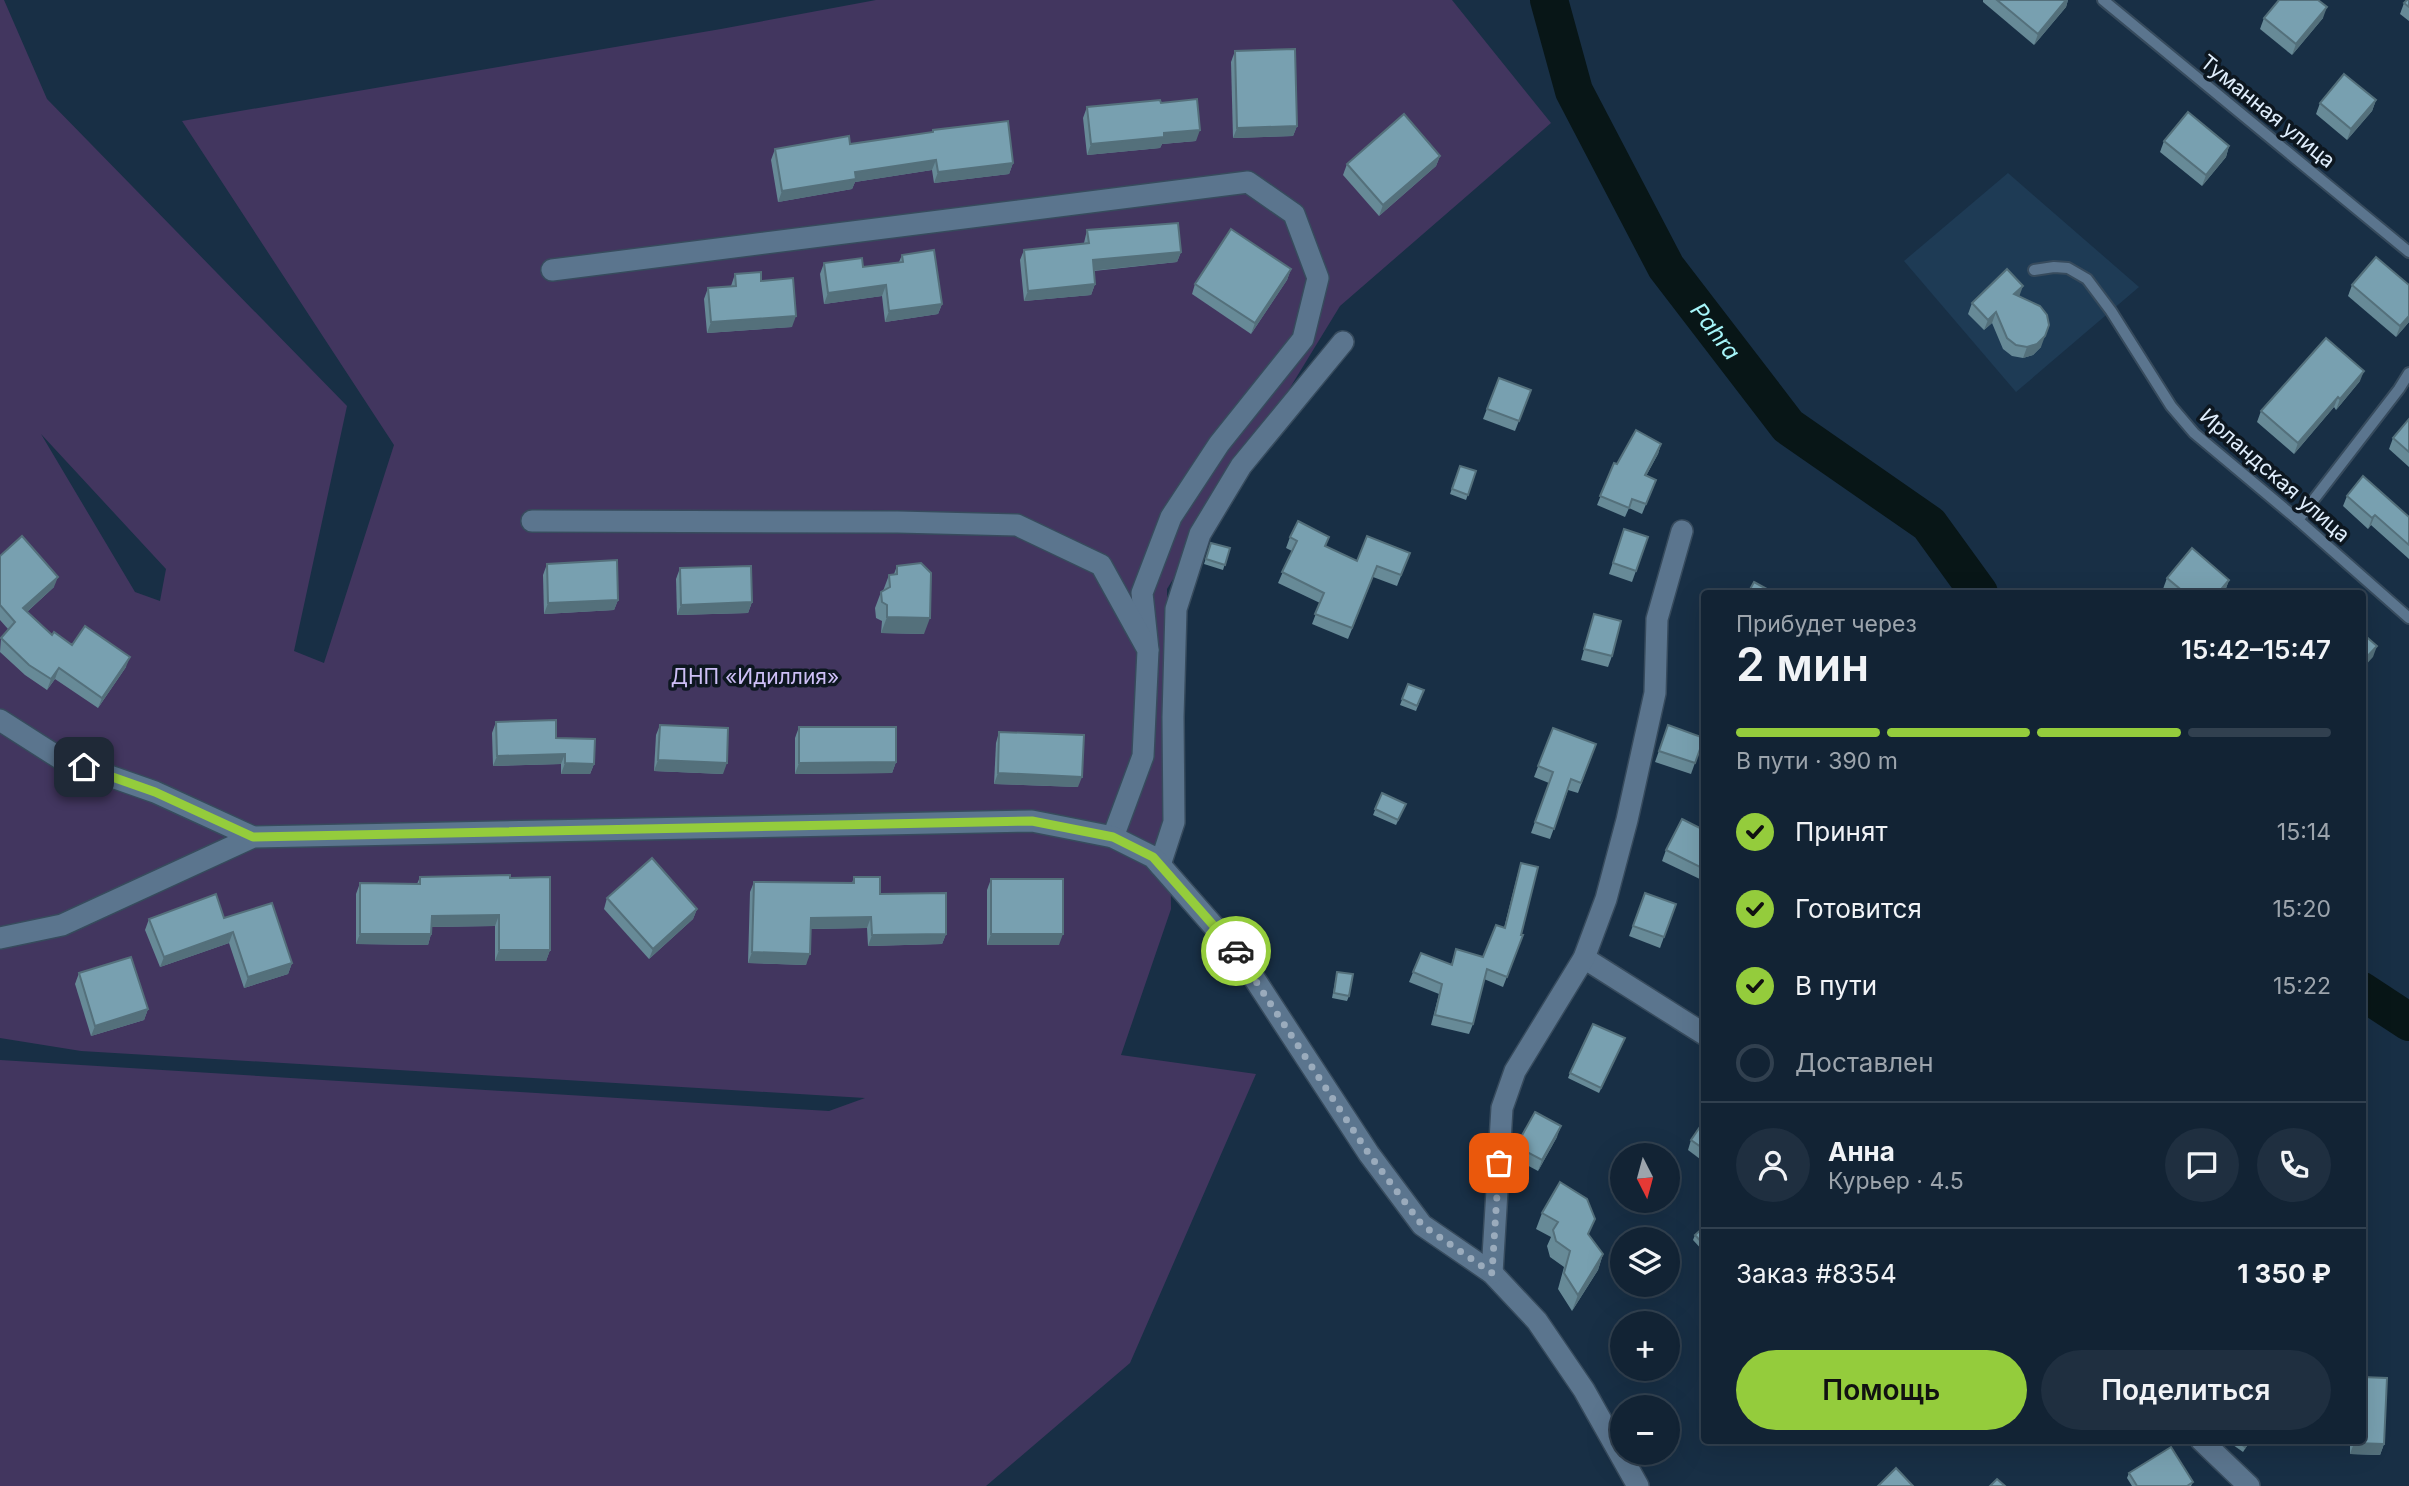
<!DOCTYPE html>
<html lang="ru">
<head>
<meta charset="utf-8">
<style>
  :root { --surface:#122334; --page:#1f2f40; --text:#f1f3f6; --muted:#9ca4ac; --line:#31404f; --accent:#94cc3c }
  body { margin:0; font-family:Inter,sans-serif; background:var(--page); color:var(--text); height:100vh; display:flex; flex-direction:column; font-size:26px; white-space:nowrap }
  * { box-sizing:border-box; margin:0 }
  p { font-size:23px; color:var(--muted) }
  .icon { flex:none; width:38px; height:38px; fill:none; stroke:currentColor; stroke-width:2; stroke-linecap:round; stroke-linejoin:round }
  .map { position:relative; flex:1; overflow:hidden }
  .sheet { position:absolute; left:1701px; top:590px; width:665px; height:854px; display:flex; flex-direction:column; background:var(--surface); border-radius:7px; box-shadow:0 7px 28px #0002,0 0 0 2px var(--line) }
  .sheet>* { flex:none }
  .needle { width:46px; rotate:174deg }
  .fabs { position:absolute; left:1610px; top:1143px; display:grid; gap:14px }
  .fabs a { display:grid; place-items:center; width:70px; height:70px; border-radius:50%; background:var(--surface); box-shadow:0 7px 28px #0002,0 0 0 2px var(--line); font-size:35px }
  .pin { position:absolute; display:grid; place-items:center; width:60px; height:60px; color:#fff; margin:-30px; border-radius:14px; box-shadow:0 4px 10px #0006 }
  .courier { position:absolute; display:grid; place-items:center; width:70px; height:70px; margin:-35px; border:5px solid #94cc3c; border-radius:50%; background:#fff; color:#222; box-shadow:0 2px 9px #0007 }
  .summary em { font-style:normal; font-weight:600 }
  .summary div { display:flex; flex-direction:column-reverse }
  .summary { display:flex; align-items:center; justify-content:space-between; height:119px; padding:0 35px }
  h1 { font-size:46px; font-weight:600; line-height:52px }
  .bar { display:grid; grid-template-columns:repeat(4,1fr); gap:10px 7px; align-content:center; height:84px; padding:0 35px }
  .bar i { height:9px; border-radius:5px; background:var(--line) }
  .bar .active { background:var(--accent) }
  .bar p { grid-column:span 4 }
  .line { display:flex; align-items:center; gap:18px; padding:0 35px; border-top:2px solid var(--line) }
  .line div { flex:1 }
  .round { display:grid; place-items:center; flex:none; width:74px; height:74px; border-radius:37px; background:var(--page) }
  ol { padding:0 35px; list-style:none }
  li { display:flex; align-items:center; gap:21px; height:77px }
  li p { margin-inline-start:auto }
  li .icon { padding:7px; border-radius:50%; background:var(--accent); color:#111; stroke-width:4 }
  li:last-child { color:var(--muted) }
  li i { width:38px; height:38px; border:4px solid var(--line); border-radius:50% }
  .primary-button { display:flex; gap:14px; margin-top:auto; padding:14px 35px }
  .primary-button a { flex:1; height:80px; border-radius:42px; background:var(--accent); color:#111; font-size:28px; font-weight:600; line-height:80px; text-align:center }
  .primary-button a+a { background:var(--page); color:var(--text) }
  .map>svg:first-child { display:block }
</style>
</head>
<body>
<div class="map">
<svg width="2409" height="1486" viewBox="0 0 2409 1486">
  <rect width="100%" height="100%" fill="#182f45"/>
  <polygon fill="#1e3b55" points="2008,173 2139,287 2016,392 1904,261"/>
  <path fill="#42365f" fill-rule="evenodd" d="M0,0H4L47,99L347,406L294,651L324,663L394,445L182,121L721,29L876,0H1452L1551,123L1340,306L1167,589L1171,909L1121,1055L1256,1074L1130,1363L986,1486H0V1060L829,1111L865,1098L81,1051L0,1038ZM41,434L166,569L160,601L135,592Z"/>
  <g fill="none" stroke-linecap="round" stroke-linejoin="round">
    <g stroke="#081617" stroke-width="38">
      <path id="s1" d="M1549,0L1574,91L1666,267L1788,426L1929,524L1979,593"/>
      <polyline points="2362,991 2409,1022"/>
    </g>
    <g stroke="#374b5d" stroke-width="14">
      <g id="service">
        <polyline points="2103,0 2409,252"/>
        <polyline points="2034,270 2054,267 2068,268 2087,279 2111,311 2171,406 2194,433 2298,520 2409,618"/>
        <polyline points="2298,520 2399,389 2409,373"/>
      </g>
    </g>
    <g stroke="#374b5d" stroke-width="24">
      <g id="minor">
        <polyline points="552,270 1248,182 1294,214 1318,278 1303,339 1219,444 1171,517 1142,593 1148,650"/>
        <polyline points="532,521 898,522 1017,525 1101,565 1148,650 1143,756 1113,837"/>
        <polyline points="0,720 61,759 155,792 253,837"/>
        <polyline points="1160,865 1174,822 1173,717 1176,609 1200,534 1241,466 1343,342"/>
        <polyline points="0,938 62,925 253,837 1032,821 1113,837 1153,857 1239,955 1369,1154 1422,1225 1492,1273 1537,1321 1584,1390 1638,1486"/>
        <polyline points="1584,958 1704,1034"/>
        <polyline points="1492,1273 1502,1108 1515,1071 1584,958 1606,899 1627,820 1655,693 1657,619 1682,531"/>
        <polyline points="2201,1440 2249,1486"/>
      </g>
    </g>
    <use href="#service" stroke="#5b758e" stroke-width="10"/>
    <use href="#minor" stroke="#5b758e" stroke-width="21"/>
  </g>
  <g fill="#678a97">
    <polygon points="1983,0 2068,0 2066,7 2034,45 1983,2"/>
    <polygon points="2409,0 2409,21 2400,14 2404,3"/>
    <polygon points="2264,18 2323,18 2292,55 2260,29"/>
    <polygon points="1235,51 1297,126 1293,136 1233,138 1231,62"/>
    <polygon points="2376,100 2372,111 2347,140 2316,114 2320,103"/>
    <polygon points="1087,107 1196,141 1162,144 1160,148 1087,155 1083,118"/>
    <polygon points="933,130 1013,163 1009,174 934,183 932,170 855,182 852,189 778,202 771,160 775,149 850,144 932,132"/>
    <polygon points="2164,141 2229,146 2226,157 2202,186 2160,152"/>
    <polygon points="1440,156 1436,166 1379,216 1343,175 1347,164"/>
    <polygon points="1087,230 1181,252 1177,262 1094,271 1095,284 1091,295 1024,301 1020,260 1024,250 1084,243"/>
    <polygon points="902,255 942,304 938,314 885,322 882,296 824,304 820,274 824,263 863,267 899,262"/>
    <polygon points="1291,269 1287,280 1251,334 1192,294 1195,284"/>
    <polygon points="735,274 761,281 792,327 707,333 704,299 708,288 731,286"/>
    <polygon points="2352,285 2409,322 2396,337 2348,296"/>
    <polygon points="2019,297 2041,347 2033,355 2023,358 2012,356 2003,349 1992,323 1984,330 1968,314 1972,303"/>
    <polygon points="1499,378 1531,390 1515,431 1483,419"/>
    <polygon points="2360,381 2336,410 2334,407 2294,454 2257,422 2261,411"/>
    <polygon points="2409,419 2409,467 2389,449 2393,438"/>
    <polygon points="1661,444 1658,454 1646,476 1656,480 1642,514 1629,508 1625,517 1597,505 1614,463 1617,464"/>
    <polygon points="1460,466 1476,471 1466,500 1450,494"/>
    <polygon points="2347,496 2409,517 2409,559 2371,525 2368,529 2343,506"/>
    <polygon points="1624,529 1648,537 1632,582 1609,574"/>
    <polygon points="1290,537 1326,547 1357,561 1410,553 1397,586 1373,577 1348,639 1312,624 1320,603 1278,583 1292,551 1286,548"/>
    <polygon points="1211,543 1230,548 1223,570 1204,564"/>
    <polygon points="0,556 54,587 27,612 52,635 126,667 98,708 55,679 47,690 25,675 0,652 1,638 8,629 0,620"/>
    <polygon points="547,564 618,600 614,610 544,614 543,575"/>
    <polygon points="897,566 924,634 881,633 882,621 876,618 875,608 881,592 883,591 889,575 894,574"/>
    <polygon points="680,568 752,602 748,613 677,615 676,579"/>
    <polygon points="2167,578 2229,580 2225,591 2223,593 2168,593 2163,589"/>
    <polygon points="1594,614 1612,656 1608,667 1581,660"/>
    <polygon points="1408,684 1424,690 1416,711 1400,705"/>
    <polygon points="496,722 556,738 594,764 590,774 561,774 561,764 493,766 492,733"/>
    <polygon points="660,725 723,774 654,771 656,735"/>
    <polygon points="1668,725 1704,738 1691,774 1655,762"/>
    <polygon points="799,727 896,762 892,773 795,774 795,738"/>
    <polygon points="1553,728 1596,744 1578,793 1568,790 1550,839 1531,833 1549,783 1534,777"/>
    <polygon points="999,732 1078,787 994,784 996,743"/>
    <polygon points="1382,793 1406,804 1396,825 1373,815"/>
    <polygon points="1704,830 1704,881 1662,861 1666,850"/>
    <polygon points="1521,863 1521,935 1523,935 1503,987 1484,979 1473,1024 1469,1034 1431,1025 1439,994 1409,982 1421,953 1451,965 1456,949 1483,957 1504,928 1518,873"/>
    <polygon points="420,877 510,878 550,950 546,961 495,961 495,926 431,927 431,934 428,945 356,944 356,894 360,883 417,884"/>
    <polygon points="854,877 946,934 942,944 868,946 867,928 811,929 806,965 748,963 750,892 754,882 852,883"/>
    <polygon points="991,879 1059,945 987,945 987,890"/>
    <polygon points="1645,893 1676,904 1660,948 1629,936"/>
    <polygon points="607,898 697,909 693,919 649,959 604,909"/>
    <polygon points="224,918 292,963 288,974 244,988 229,943 160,967 145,930 149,919"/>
    <polygon points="1337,972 1349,996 1347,1001 1332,998"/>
    <polygon points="79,973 148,1009 144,1020 91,1036 75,984"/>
    <polygon points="1625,1038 1599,1093 1568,1078 1570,1073"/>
    <polygon points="1704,1121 1704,1162 1688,1150 1691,1140"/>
    <polygon points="1557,1137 1538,1171 1512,1157 1516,1146"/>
    <polygon points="1542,1213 1589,1235 1603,1254 1598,1270 1572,1311 1558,1289 1564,1267 1550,1257 1547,1246 1551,1237 1536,1229"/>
    <polygon points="1704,1227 1704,1252 1693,1240 1695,1235"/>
    <polygon points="2226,1440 2251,1440 2243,1452"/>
    <polygon points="2350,1440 2362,1440 2384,1444 2380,1455 2350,1454"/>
    <polygon points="2129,1473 2193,1482 2191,1486 2132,1486 2127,1478"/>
  </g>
  <g fill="#54707b">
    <polygon points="2066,0 2068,0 2066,7 2034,45 2038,34"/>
    <polygon points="2327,7 2323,18 2292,55 2296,44"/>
    <polygon points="2376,100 2372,111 2347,140 2351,129"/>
    <polygon points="1297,126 1293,136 1233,138 1237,128"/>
    <polygon points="1200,130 1196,141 1162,144 1160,148 1087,155 1091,144 1164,133"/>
    <polygon points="2229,146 2226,157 2202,186 2206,175"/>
    <polygon points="1440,156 1436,166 1379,216 1383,205"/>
    <polygon points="936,160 932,170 855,182 852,189 778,202 782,191 855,172"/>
    <polygon points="1013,163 1009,174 934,183 938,172"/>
    <polygon points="1181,252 1177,262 1089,271 1093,260"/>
    <polygon points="1291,269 1287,280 1251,334 1255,323"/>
    <polygon points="1095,284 1091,295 1024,301 1028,291"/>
    <polygon points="886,285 882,296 824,304 828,293"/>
    <polygon points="2023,286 2019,297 2014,294"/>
    <polygon points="942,304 938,314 885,322 889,311"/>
    <polygon points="1996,312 1992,323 1984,330 1988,320"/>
    <polygon points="796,316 792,327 707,333 711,322"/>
    <polygon points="2409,316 2409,322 2396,337 2400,326"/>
    <polygon points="2045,336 2041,347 2033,355 2023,358 2027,347"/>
    <polygon points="2364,371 2360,381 2336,410 2340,399"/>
    <polygon points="2338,397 2334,407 2294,454 2298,443"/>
    <polygon points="1661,444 1658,454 1641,485 1645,475"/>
    <polygon points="2375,515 2371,525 2368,529 2372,518"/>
    <polygon points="58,577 54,587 19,619 23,608"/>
    <polygon points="2229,580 2225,591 2223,593 2218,593"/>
    <polygon points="618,600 614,610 544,614 548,603"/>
    <polygon points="752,602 748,613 677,615 681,605"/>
    <polygon points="887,617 930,618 924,634 881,633"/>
    <polygon points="2377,646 2373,657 2362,669 2362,662"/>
    <polygon points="130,657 126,667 98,708 102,698"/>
    <polygon points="59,668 55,679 47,690 51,679"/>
    <polygon points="565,754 561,764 493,766 497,756"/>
    <polygon points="658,760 727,763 723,774 654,771"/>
    <polygon points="896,762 892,773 795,774 799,763"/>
    <polygon points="565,763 594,764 590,774 561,774"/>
    <polygon points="998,773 1082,777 1078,787 994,784"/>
    <polygon points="697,909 693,919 649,959 653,949"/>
    <polygon points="499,915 495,926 428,927 432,916"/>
    <polygon points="871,917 867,928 807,929 811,918"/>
    <polygon points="233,932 229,943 160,967 164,957"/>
    <polygon points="360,934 431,934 428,945 356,944"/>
    <polygon points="946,934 942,944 868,946 872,935"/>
    <polygon points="991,934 1063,934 1059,945 987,945"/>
    <polygon points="499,950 550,950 546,961 495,961"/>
    <polygon points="752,952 810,954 806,965 748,963"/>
    <polygon points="292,963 288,974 244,988 248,977"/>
    <polygon points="148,1009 144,1020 91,1036 95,1026"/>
    <polygon points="1561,1126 1557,1137 1538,1171 1542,1160"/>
    <polygon points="1603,1254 1598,1270 1572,1311 1578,1295"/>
    <polygon points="2354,1443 2384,1444 2380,1455 2350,1454"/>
  </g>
  <g fill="#78a0b0" stroke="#54707b" stroke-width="2">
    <polygon points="1997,0 2066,0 2038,34"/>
    <polygon points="2279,0 2318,0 2327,7 2296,44 2264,18"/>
    <polygon points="2407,0 2409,0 2409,7 2404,3"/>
    <polygon points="1295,49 1297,126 1237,128 1235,51"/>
    <polygon points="2344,74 2376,100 2351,129 2320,103"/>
    <polygon points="1197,99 1200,130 1164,133 1164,137 1091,144 1087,107 1160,100 1161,103"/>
    <polygon points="2188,112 2229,146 2206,175 2164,141"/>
    <polygon points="1404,114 1440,156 1383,205 1347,164"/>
    <polygon points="1008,121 1013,163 938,172 936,160 855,172 856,179 782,191 775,149 849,136 850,144 933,132 933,130"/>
    <polygon points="1178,223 1181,252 1093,260 1095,284 1028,291 1024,250 1089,243 1087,230"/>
    <polygon points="1231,229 1291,269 1255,323 1195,284"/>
    <polygon points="934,250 942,304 889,311 886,285 828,293 824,263 862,258 863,267 903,262 902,255"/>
    <polygon points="2376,257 2409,285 2409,316 2400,326 2352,285"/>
    <polygon points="2007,269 2023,286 2014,294 2040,306 2047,315 2049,325 2045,336 2037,344 2027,347 2016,345 2007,338 1996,312 1988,320 1972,303"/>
    <polygon points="761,272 761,281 793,278 796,316 711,322 708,288 736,286 735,274"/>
    <polygon points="2326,338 2364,371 2340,399 2338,397 2298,443 2261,411"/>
    <polygon points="1499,378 1531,390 1519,421 1487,409"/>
    <polygon points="2409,419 2409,452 2393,438"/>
    <polygon points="1636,430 1661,444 1645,475 1656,480 1646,504 1632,499 1629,508 1600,496 1614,463 1617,464"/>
    <polygon points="1460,466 1476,471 1468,495 1452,489"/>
    <polygon points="2363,476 2409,517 2409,545 2375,515 2372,518 2347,496"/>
    <polygon points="1298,521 1329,537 1325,546 1357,561 1367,536 1410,553 1401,575 1377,566 1352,628 1315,614 1324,593 1282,572 1297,541 1290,537"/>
    <polygon points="1624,529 1648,537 1636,571 1613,563"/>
    <polygon points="22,536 58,577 23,608 52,635 54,632 72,645 85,626 130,657 102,698 59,668 51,679 29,665 1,638 15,622 0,605 0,556"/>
    <polygon points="1211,543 1230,548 1225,565 1206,559"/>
    <polygon points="2192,548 2229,580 2218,593 2185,593 2167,578"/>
    <polygon points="617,560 618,600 548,603 547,564"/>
    <polygon points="921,563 931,573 930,618 887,617 887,605 882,602 881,592 890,587 889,575 897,574 897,566"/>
    <polygon points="751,566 752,602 681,605 680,568"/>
    <polygon points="1754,582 1774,593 1748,593"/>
    <polygon points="1594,614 1621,621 1612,656 1584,649"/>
    <polygon points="2362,633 2377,646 2362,662"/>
    <polygon points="1408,684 1424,690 1417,706 1402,699"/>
    <polygon points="556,720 556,738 595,739 594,764 565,763 565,754 497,756 496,722"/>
    <polygon points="660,725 728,728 727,763 658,760"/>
    <polygon points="1668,725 1704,738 1695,763 1659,751"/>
    <polygon points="799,727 896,727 896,762 799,763"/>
    <polygon points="1553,728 1596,744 1581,783 1571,779 1554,829 1535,822 1553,772 1538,766"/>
    <polygon points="999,732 1084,735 1082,777 998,773"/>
    <polygon points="1382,793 1406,804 1398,820 1375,809"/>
    <polygon points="1682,819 1704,830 1704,869 1666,850"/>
    <polygon points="652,858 697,909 653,949 607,898"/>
    <polygon points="1521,863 1538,867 1521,935 1523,935 1507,977 1487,969 1473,1024 1435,1015 1442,984 1413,972 1421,953 1452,965 1456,949 1483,957 1496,925 1505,928"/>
    <polygon points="510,875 510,878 550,877 550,950 499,950 499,915 432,916 431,934 360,934 360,883 420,884 420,877"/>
    <polygon points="854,877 880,877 880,894 946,893 946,934 872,935 871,917 811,918 810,954 752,952 754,882 854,883"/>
    <rect x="991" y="879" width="72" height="55"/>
    <polygon points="1645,893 1676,904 1664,937 1633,926"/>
    <polygon points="216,894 224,918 272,903 292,963 248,977 233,932 164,957 149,919"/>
    <polygon points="131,957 148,1009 95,1026 79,973"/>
    <polygon points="1337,972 1353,974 1349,996 1334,993"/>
    <polygon points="1593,1024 1625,1038 1601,1088 1570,1073"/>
    <polygon points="1535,1112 1561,1126 1542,1160 1516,1146"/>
    <polygon points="1704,1121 1704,1149 1691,1140"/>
    <polygon points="1560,1182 1587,1199 1595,1219 1588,1234 1603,1254 1578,1295 1564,1273 1570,1251 1556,1241 1553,1230 1558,1222 1542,1213"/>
    <polygon points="1704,1227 1704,1245 1695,1235"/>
    <polygon points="2362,1377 2387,1378 2384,1444 2354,1443 2354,1440 2362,1440"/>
    <polygon points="2236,1440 2249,1440 2245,1447"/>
    <polygon points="2171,1447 2193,1482 2187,1486 2137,1486 2129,1473"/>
    <polygon points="1896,1468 1913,1486 1878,1486"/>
    <polygon points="1997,1479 2005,1486 1990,1486"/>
  </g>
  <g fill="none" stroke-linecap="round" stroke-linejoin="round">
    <polyline stroke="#9aabbc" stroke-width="7" stroke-dasharray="0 12.6" points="1236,951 1369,1154 1422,1225 1492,1273 1499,1163"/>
    <polyline stroke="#94cc3c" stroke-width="9" points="84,767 155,792 253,837 1032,821 1113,837 1153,857 1236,951"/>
  </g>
  <g text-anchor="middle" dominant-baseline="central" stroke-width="7" stroke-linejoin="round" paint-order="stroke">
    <g font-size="21" fill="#e0eefc" stroke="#0d1720">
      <text transform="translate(2268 111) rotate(39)">Туманная улица</text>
      <text transform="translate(2275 475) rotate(41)">Ирландская улица</text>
    </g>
    <g font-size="21" fill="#cdbff6" stroke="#0d1720">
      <text x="755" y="676">ДНП «Идиллия»</text>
    </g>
    <g font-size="23" font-style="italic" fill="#a6f5f9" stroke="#0d1720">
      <text stroke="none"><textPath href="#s1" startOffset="374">Pahra</textPath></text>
    </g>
  </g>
</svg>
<div class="fabs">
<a><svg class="needle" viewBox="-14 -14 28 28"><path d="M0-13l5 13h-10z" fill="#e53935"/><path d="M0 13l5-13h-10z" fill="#9ca4ac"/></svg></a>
<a><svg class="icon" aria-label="layers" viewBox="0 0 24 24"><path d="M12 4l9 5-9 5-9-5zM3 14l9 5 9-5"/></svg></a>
<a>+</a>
<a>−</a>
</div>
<div class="pin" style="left:1499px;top:1163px;background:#ea580c"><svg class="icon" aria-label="bag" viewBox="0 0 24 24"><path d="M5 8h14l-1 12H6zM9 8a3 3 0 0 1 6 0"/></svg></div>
<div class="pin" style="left:84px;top:767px;background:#1f2937"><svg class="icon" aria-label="home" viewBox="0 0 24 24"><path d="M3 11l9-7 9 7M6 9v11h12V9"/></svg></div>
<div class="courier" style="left:1236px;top:951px"><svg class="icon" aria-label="car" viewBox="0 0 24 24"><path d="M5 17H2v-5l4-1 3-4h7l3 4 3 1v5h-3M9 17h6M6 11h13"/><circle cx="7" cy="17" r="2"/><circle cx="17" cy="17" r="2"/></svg></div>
<section class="sheet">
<div class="summary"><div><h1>2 мин</h1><p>Прибудет через</p></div><em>15:42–15:47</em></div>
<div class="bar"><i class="active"></i><i class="active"></i><i class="active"></i><i></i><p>В пути · 390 m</p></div>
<ol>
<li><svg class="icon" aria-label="check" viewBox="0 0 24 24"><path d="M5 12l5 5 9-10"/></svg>Принят<p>15:14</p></li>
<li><svg class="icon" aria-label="check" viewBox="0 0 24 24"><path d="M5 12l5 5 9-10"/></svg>Готовится<p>15:20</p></li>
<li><svg class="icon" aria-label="check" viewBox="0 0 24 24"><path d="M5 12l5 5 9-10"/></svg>В пути<p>15:22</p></li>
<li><i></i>Доставлен</li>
</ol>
<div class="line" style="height:126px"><a class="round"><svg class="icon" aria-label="person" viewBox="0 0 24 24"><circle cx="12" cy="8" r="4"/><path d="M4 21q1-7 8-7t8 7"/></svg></a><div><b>Анна</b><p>Курьер · 4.5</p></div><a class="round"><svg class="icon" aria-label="chat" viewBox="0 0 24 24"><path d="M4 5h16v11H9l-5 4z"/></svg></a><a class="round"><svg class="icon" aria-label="phone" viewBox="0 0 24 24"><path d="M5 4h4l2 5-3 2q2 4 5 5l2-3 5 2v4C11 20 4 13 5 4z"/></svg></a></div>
<div class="line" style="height:91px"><div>Заказ #8354</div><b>1 350 ₽</b></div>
<div class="primary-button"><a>Помощь</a><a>Поделиться</a></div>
</section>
</div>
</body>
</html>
